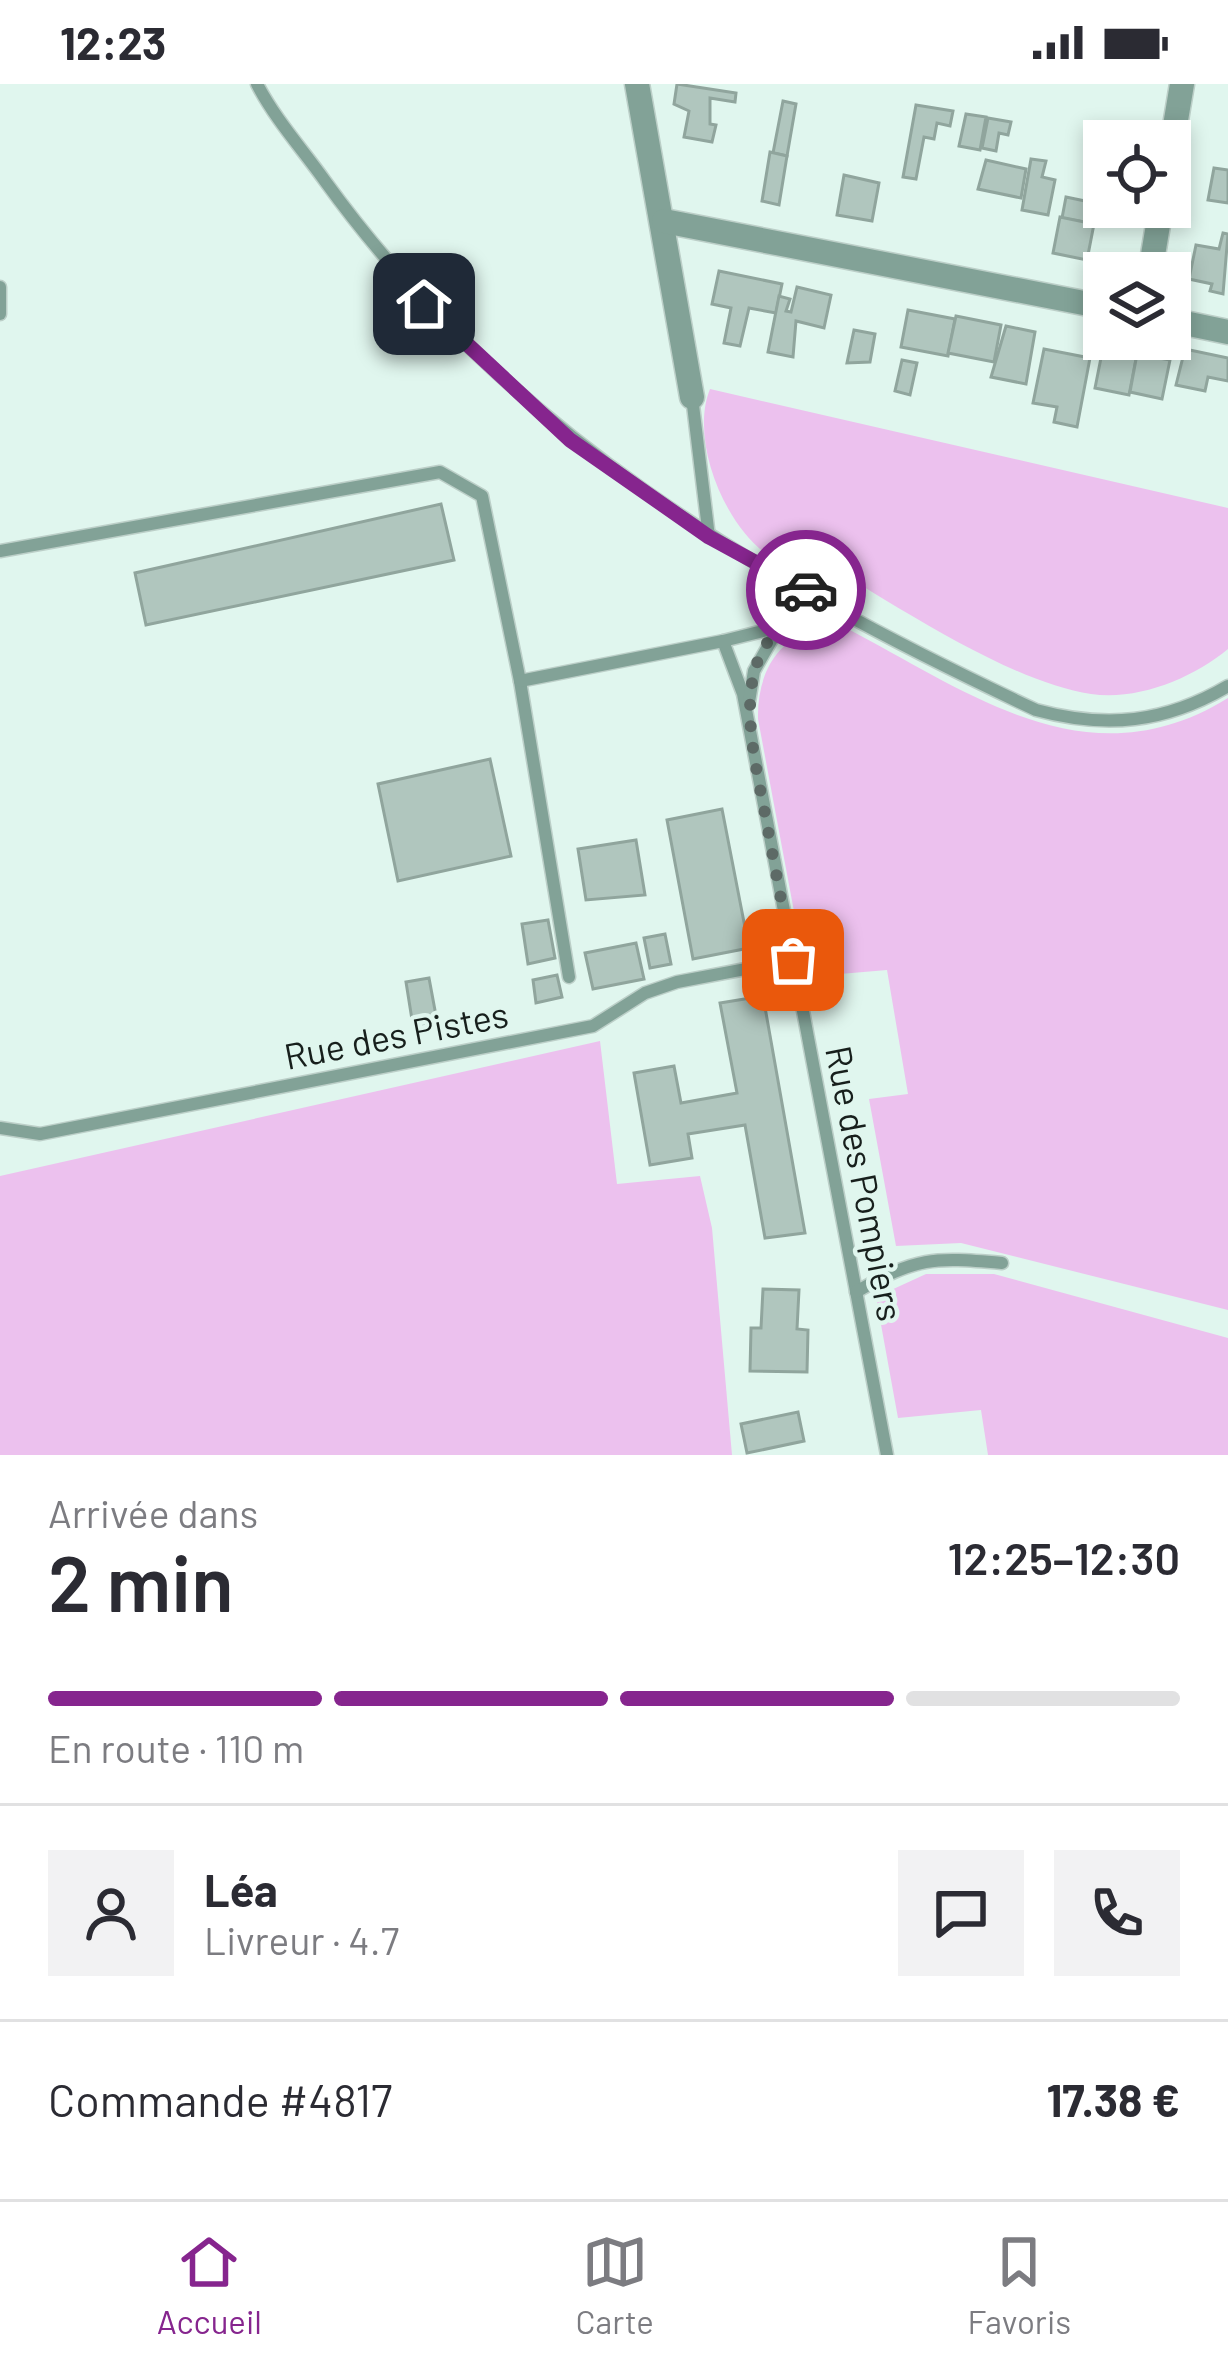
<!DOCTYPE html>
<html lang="fr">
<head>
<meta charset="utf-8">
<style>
  :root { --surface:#fff; --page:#f2f2f3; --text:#2b2b33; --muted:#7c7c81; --line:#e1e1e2; --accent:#86258e }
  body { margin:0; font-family:Barlow,sans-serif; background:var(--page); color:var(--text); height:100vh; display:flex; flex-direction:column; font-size:45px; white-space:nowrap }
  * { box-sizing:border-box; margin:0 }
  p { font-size:39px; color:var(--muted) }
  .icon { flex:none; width:66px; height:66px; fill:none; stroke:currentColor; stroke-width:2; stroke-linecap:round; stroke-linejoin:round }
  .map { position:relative; height:1371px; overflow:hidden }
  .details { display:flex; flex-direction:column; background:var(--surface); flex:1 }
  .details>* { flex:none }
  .fabs { position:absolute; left:1083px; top:36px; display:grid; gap:24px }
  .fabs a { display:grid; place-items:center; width:108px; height:108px; border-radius:0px; background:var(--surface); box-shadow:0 6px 18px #0003; font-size:60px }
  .pin { position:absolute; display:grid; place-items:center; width:102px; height:102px; color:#fff; margin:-51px; border-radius:24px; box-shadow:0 6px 18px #0006 }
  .courier { position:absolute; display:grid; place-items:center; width:120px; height:120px; margin:-60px; border:9px solid #86258e; border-radius:50%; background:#fff; color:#222; box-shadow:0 3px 15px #0007 }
  .summary em { font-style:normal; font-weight:600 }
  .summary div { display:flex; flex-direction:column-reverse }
  .summary { display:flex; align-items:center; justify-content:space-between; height:204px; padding:0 48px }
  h1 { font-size:78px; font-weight:600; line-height:90px }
  .bar { display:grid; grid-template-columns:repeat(4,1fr); gap:18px 12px; align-content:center; height:144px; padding:0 48px }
  .bar i { height:15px; border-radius:9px; background:var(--line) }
  .bar .on { background:var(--accent) }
  .bar p { grid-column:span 4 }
  .line { display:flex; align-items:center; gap:30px; padding:0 48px; border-top:3px solid var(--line) }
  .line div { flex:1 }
  .round { display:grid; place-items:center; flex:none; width:126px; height:126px; border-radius:0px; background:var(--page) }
  .status { display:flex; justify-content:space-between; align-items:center; height:84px; padding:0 60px; background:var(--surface); direction:ltr }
  .status svg { height:33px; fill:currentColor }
  .menu { display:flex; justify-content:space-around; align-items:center; height:168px; border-top:3px solid var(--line); background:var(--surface); font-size:33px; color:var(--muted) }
  .menu a { display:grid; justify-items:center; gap:6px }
  .menu .on { color:var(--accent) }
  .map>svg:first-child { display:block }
</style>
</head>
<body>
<div class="status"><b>12:23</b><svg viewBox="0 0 49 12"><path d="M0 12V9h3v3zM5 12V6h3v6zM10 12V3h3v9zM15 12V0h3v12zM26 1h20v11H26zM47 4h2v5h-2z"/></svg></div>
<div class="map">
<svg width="1228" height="1371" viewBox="0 0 1228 1371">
  <rect width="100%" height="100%" fill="#e0f6ee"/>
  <g fill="#ecc1ee">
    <path d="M710,305L1228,424V565C1193,594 1138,617 1091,610C1002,597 874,506 793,461L781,479C729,455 688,359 710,305Z"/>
    <path d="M827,542L848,545C972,610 1089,700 1228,614V1226L961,1159L896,1162L869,1015L908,1010L887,886L840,890L802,870L758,635C757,589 778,550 827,542Z"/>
    <polygon points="600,957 617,1100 700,1092 712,1144 732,1371 0,1371 0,1092"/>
    <polygon points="926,1190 994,1190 1228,1254 1228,1371 988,1371 981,1326 898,1334 876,1213"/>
  </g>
  <g fill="#b0c6be" stroke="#90a59d" stroke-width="3">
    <polygon points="677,0 736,9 735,18 710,14 710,40 716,41 712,58 684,53 689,27 674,20"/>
    <polygon points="783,17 796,20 787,72 773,69"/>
    <polygon points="916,21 953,27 950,42 937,39 934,55 924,53 916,95 903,93"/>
    <polygon points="966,30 986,33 980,66 959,62"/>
    <polygon points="988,34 1011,38 1008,51 999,49 996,67 982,64"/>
    <polygon points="770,68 787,72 779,121 762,117"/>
    <polygon points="1031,75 1046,77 1042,93 1055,96 1048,131 1022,126"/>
    <polygon points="986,76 1026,85 1021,114 978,105"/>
    <polygon points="1214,84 1228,86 1228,119 1208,116"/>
    <polygon points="844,91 879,99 872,137 837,131"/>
    <polygon points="1066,113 1104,121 1100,141 1062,134"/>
    <polygon points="1060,133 1094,140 1087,176 1053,169"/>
    <polygon points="1223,149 1228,150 1223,210 1210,207 1212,200 1189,195 1196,161 1219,165"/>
    <polygon points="719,187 782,200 776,229 749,224 740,262 724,259 731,224 712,220"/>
    <polygon points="797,203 831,211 824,244 796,237 793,273 768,268 779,212 790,215 786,227 791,228"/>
    <polygon points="908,226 955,235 948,272 901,263"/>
    <polygon points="956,232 1001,241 994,278 948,269"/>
    <polygon points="1006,242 1035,248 1026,300 991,293"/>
    <polygon points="854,246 875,250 870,278 847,279"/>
    <polygon points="1103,264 1137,270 1129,311 1095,304"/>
    <polygon points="1044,265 1090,274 1077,343 1054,338 1057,323 1033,319"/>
    <polygon points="1185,265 1228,274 1228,297 1208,293 1205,307 1176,301"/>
    <polygon points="1137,270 1170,276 1162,315 1130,308"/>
    <polygon points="902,276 917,279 910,311 895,307"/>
    <polygon points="441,420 454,476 146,541 135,489"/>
    <polygon points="490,675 511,772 398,797 378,700"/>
    <polygon points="722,725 749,864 693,875 667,736"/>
    <polygon points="636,756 645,811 586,816 578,765"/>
    <polygon points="548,836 555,874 528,880 522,840"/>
    <polygon points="665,850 671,880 650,884 644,854"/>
    <polygon points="636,859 644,895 593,905 585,869"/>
    <polygon points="557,891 562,913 536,919 533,896"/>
    <polygon points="429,894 437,937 413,942 406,898"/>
    <polygon points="763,912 805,1149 765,1154 745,1041 688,1050 692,1074 650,1081 634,989 674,982 681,1019 737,1009 720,919"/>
    <polygon points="763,1205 799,1206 797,1245 808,1246 807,1288 750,1287 751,1244 761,1244"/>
    <polygon points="798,1328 804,1357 747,1369 741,1340"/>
  </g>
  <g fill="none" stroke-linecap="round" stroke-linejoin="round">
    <g stroke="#bccfc8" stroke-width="15">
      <g id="service">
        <path d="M257,0C275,35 303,66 325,97C507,349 761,497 1036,626C1106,645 1165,639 1228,602"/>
        <polyline points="0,203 0,230"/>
        <polyline points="692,313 709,453"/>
        <polyline points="0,467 440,388 482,412 520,597 569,893"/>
        <polyline points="723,557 743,610 887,1371"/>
        <polyline points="520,597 723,557 779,543 829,520"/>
        <polyline points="749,618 754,587 779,543"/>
        <polyline points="0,1044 40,1050 593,942 645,909 677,898 793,876"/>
        <path d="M856,1208C917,1173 932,1173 1002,1179"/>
      </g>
    </g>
    <g stroke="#bccfc8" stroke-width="27">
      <g id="minor">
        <polyline points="637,0 692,313"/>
        <polyline points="1170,72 1182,0"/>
        <polyline points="664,137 1104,223"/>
        <polyline points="1150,189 1161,123"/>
        <polyline points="1170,236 1228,248"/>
      </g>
    </g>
    <use href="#service" stroke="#82a297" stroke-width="12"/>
    <use href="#minor" stroke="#82a297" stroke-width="24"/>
  </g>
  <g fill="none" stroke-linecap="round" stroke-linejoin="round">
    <path stroke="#5d6a66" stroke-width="12" stroke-dasharray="0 21.6" d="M793,876C783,827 774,779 765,730C749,649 723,546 829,520L806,506"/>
    <polyline stroke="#86258e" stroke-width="15" points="424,220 570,356 709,453 806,506"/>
  </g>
  <g text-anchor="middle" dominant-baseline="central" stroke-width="9" stroke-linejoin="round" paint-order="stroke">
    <g font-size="36" fill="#171f1c" stroke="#e0f6ee">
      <text transform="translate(396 950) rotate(-11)">Rue des Pistes</text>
      <text transform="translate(866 1099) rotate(79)">Rue des Pompiers</text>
    </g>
  </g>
</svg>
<div class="fabs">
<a><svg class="icon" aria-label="locate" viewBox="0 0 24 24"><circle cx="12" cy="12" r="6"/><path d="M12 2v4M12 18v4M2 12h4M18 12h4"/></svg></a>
<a><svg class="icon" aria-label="layers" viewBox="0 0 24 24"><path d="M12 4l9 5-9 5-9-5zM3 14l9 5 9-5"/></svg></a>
</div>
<div class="pin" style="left:793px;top:876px;background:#ea580c"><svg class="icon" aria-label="bag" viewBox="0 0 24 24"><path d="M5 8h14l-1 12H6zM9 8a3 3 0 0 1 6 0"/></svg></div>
<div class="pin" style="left:424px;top:220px;background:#1f2937"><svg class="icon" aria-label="home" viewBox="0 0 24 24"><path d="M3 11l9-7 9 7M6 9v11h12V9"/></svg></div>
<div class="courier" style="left:806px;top:506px"><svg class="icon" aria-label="car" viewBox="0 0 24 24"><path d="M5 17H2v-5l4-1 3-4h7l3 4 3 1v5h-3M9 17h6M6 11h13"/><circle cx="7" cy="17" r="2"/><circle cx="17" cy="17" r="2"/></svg></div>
</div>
<section class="details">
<div class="summary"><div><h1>2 min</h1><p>Arrivée dans</p></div><em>12:25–12:30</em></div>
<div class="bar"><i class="on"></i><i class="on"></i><i class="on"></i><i></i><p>En route · 110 m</p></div>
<div class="line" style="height:216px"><a class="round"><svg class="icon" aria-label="person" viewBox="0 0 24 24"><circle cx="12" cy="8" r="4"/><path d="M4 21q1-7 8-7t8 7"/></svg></a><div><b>Léa</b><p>Livreur · 4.7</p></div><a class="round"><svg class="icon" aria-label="chat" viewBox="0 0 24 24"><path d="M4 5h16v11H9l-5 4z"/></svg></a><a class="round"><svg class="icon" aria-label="phone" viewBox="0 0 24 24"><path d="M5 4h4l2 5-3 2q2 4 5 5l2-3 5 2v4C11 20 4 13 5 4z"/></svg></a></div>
<div class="line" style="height:156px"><div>Commande #4817</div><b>17.38 €</b></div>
</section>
<nav class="menu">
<a class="on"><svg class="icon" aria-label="home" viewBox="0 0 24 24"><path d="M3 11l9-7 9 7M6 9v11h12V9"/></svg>Accueil</a>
<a><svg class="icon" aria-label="map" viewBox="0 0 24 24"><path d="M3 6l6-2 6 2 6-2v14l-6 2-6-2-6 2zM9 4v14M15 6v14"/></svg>Carte</a>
<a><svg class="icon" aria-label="saved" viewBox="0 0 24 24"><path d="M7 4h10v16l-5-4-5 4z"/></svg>Favoris</a>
</nav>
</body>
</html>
